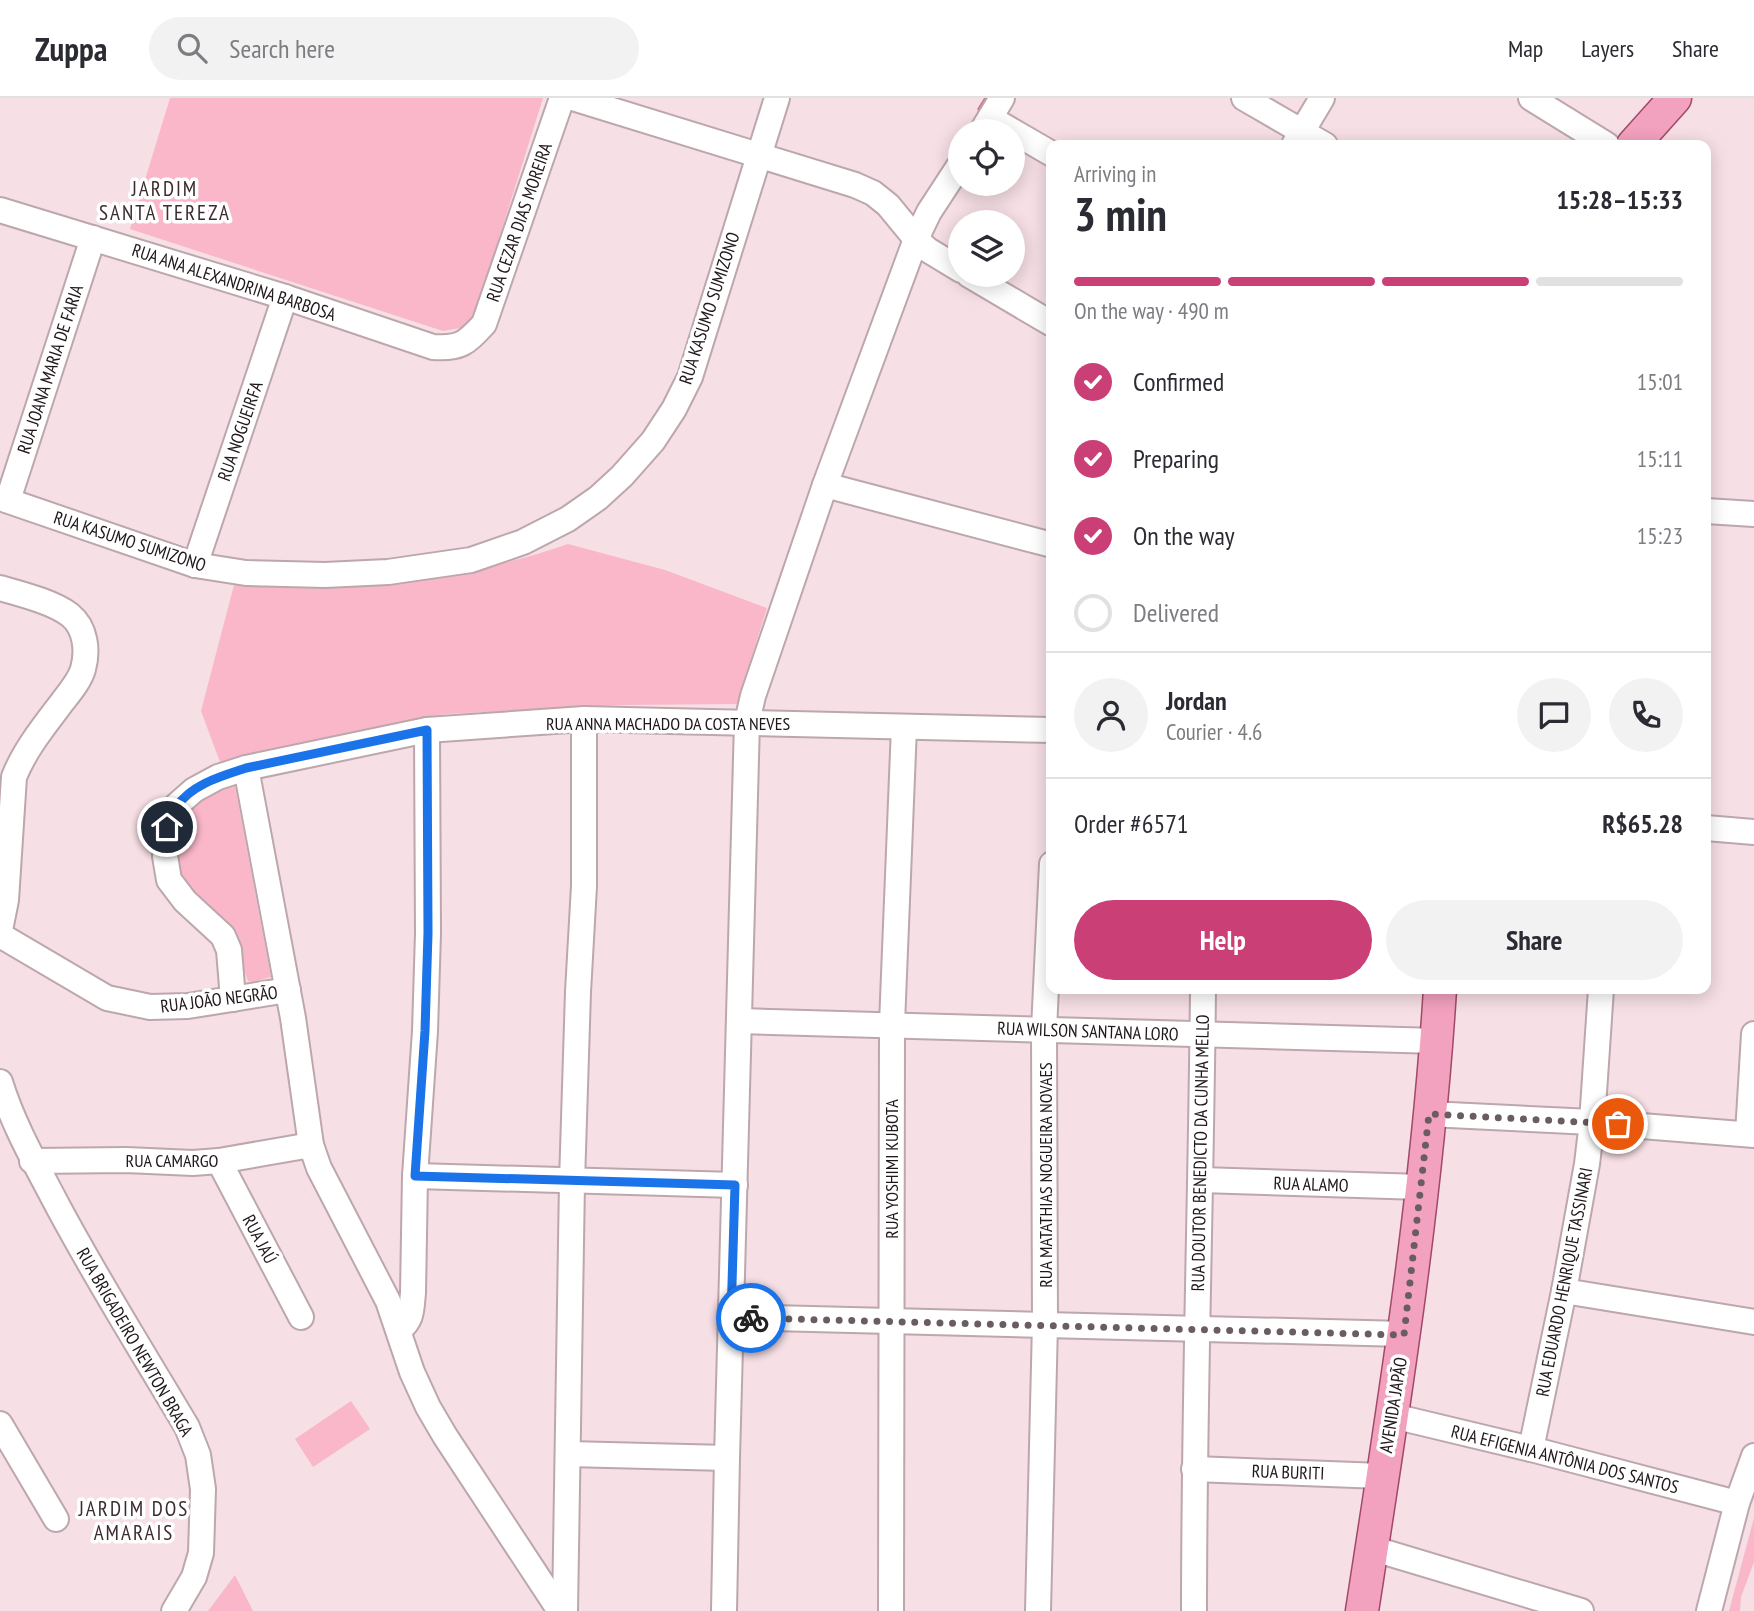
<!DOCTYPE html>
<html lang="en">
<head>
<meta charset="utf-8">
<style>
  :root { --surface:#fff; --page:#f2f2f3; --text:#2b2b33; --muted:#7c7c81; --line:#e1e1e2; --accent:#ca3f75 }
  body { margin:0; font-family:"PT Sans Narrow",sans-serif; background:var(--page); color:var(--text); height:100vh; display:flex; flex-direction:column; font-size:26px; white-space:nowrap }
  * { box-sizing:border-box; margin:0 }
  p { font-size:23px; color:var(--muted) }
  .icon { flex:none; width:38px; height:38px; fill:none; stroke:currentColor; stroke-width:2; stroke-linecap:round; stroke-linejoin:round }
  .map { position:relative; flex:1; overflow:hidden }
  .side { position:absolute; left:1046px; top:42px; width:665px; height:854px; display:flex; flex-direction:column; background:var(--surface); border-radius:14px; box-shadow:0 4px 18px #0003 }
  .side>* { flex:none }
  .buttons { position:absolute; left:948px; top:21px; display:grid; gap:14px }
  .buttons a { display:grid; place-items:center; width:77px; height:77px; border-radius:50%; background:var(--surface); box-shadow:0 4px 18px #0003; font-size:35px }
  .pin { position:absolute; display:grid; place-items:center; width:60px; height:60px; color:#fff; margin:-30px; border:4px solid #fff; border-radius:50%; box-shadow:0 2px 7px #0007 }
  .courier { position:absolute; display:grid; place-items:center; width:70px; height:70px; margin:-35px; border:5px solid #1a73e8; border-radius:50%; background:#fff; color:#222; box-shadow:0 2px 9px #0007 }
  .overview em { font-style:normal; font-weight:700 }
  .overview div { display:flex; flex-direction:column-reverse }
  .overview { display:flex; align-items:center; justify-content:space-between; height:119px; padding:0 28px }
  h1 { font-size:46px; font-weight:700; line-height:52px }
  .bar { display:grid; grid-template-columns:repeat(4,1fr); gap:10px 7px; align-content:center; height:84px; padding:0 28px }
  .bar i { height:9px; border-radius:5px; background:var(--line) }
  .bar .selected { background:var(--accent) }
  .bar p { grid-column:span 4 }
  .line { display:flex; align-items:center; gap:18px; padding:0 28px; border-top:2px solid var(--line) }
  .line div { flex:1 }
  .round { display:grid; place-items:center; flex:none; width:74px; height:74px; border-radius:37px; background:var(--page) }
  ol { padding:0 28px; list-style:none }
  li { display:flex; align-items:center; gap:21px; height:77px }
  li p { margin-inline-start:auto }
  li .icon { padding:7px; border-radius:50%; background:var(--accent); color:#fff; stroke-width:4 }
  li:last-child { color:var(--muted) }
  li i { width:38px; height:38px; border:4px solid var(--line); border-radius:50% }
  .button { display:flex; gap:14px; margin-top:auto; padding:14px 28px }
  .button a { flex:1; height:80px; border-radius:42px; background:var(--accent); color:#fff; font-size:28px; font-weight:700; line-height:80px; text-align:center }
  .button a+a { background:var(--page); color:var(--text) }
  header { display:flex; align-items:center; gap:42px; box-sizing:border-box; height:98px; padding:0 35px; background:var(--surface); border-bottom:2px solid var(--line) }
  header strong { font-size:33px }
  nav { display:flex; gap:38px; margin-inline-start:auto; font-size:24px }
  .search { width:490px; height:63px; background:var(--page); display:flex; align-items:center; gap:18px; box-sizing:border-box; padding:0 24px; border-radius:38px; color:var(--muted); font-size:26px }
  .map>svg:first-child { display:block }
</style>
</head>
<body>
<header>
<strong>Zuppa</strong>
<div class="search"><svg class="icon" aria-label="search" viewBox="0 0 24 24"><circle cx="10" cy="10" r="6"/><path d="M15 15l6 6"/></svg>Search here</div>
<nav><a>Map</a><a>Layers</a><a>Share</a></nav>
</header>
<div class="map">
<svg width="1754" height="1513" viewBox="0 0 1754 1513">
  <rect width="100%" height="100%" fill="#f6dfe5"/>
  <g fill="#f9b7c9">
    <polygon points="170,0 543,0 474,220 466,229 443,233 130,131"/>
    <path d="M568,446L665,472L767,510L737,606L622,607L446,616L399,624L220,664L201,613L234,487C274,487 314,490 353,488C426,484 499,470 568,446Z"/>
    <polygon points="235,688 271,879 253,884 248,883 231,838 220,829 172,768 172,746 192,698"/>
    <polygon points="351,1303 370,1331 313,1369 295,1341"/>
    <polygon points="1754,1420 1754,1464 1741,1499 1740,1513 1729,1513"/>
    <polygon points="235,1477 253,1513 208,1513"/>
  </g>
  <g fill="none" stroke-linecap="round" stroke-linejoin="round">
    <polyline stroke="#d07591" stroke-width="5" points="980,11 987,0"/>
    <g stroke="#bca7ac" stroke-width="28">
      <g id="minor">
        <polyline points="573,0 855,87 873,95 888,107 916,141 928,152 961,172"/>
        <polyline points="1244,0 1325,47"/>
        <polyline points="1531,0 1607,47"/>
        <polyline points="990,20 1052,56"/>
        <polyline points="982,33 1002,0"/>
        <polyline points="1294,47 1322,0"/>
        <path d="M0,112L285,199L433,249C461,251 466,245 484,226L562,0"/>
        <polyline points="969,177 1052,226"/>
        <polyline points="825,387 1052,447"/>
        <polyline points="0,400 195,467 246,475 325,477 388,474 471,462 523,444 568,421 598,400 622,378 653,343 674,311 690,279 777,0"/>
        <polyline points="8,402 93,140"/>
        <polyline points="1706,413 1754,416"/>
        <polyline points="195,467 285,199"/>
        <path d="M0,490C21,496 53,504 70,517C86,530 88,553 83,571C80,582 70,594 63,603C45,627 25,651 14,679L6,802L0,832"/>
        <polyline points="246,670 293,920 311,1047 319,1070 388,1203 412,1274 428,1309 445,1338 560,1513"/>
        <polyline points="1706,730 1754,734"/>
        <polyline points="0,837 107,900 150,909 188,908 288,892"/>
        <polyline points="233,901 229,852 223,838 185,803 169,782 165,758 167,729 177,707 194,692 218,679 246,670 427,632 584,621 1052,632"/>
        <polyline points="740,923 1437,943"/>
        <path d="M0,984C13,1026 34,1063 54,1101C95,1179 142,1253 187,1329L198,1357L203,1391L201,1455L194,1479L174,1513"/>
        <polyline points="1429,1016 1592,1024 1754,1037"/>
        <polyline points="1748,1036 1754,936"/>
        <polyline points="32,1063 126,1062 193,1065 219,1063 311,1047"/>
        <polyline points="219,1063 301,1219"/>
        <polyline points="415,1078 735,1087"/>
        <polyline points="1201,1082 1421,1089"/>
        <polyline points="1564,1193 1754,1224"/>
        <polyline points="731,1219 1404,1236"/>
        <path d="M399,1232C413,1221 411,1212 413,1195L415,1078L425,933L428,835L427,632"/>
        <polyline points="1393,1318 1531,1351 1737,1405"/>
        <polyline points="0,1326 56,1421"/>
        <polyline points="1531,1351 1564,1193 1587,1066 1592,1024 1601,891"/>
        <polyline points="568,1356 727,1360"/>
        <polyline points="1194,1371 1381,1378"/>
        <polyline points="1371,1450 1581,1513"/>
        <polyline points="565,1513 572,1084 578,894 584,788 584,621"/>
        <polyline points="724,1513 727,1360 747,624 753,598 825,387 916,141 929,114 961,65"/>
        <polyline points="891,1513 892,926 904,629"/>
        <polyline points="1038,1513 1045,1226 1044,931 1052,766"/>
        <path d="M1194,1513C1194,1305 1201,1098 1203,891"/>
        <polyline points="1709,1513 1737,1405 1754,1358"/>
      </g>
    </g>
    <g stroke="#a24868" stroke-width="35">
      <g id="major">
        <polyline points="1633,47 1675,0"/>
        <path d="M1362,1513C1394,1307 1427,1100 1440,891"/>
      </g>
    </g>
    <use href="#minor" stroke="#fff" stroke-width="24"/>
    <use href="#major" stroke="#f2a1be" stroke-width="32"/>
  </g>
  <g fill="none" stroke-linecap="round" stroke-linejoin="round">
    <polyline stroke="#6a5d60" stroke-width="7" stroke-dasharray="0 12.6" points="751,1220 1404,1237 1429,1016 1618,1026"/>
    <path stroke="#1a73e8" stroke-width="9" d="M167,729C170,722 172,714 177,708C192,686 222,678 246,670L427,632L428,835L425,933L415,1078L735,1087L731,1219L751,1220"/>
  </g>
  <g text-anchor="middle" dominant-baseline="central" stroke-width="7" stroke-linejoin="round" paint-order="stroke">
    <g font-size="18" fill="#1f1719" stroke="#fff">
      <text transform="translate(519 124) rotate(-71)">RUA CEZAR DIAS MOREIRA</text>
      <text transform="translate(234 184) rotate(18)">RUA ANA ALEXANDRINA BARBOSA</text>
      <text transform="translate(709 210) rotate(-72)">RUA KASUMO SUMIZONO</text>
      <text transform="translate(50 271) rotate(-72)">RUA JOANA MARIA DE FARIA</text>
      <text transform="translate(240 333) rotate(-71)">RUA NOGUEIRFA</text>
      <text transform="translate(130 443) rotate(18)">RUA KASUMO SUMIZONO</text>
      <text x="668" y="625">RUA ANNA MACHADO DA COSTA NEVES</text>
      <text transform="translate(219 901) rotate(-7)">RUA JOÃO NEGRÃO</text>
      <text transform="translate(1088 933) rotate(2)">RUA WILSON SANTANA LORO</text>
      <text transform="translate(1200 1055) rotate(-89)">RUA DOUTOR BENEDICTO DA CUNHA MELLO</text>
      <text x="172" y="1062">RUA CAMARGO</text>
      <text transform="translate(891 1071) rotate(-90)">RUA YOSHIMI KUBOTA</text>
      <text transform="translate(1045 1077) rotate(-90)">RUA MATATHIAS NOGUEIRA NOVAES</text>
      <text transform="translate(1311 1086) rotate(2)">RUA ALAMO</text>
      <text transform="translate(260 1141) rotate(62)">RUA JAÚ</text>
      <text transform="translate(1564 1184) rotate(-79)">RUA EDUARDO HENRIQUE TASSINARI</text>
      <text transform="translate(135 1244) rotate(60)">RUA BRIGADEIRO NEWTON BRAGA</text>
      <text transform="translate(1393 1307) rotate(-81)">AVENIDA JAPÃO</text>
      <text transform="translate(1565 1361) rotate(14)">RUA EFIGENIA ANTÔNIA DOS SANTOS</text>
      <text transform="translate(1288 1374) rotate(2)">RUA BURITI</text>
    </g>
    <g font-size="21" letter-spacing="2" fill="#3c2c30" stroke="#fff">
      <text x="165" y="90">JARDIM<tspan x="165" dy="24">SANTA TEREZA</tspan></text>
      <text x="134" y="1410">JARDIM DOS<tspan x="134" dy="24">AMARAIS</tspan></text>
    </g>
  </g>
</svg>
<div class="buttons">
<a><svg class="icon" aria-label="locate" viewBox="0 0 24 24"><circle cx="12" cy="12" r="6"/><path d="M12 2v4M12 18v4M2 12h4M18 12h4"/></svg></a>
<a><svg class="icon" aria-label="layers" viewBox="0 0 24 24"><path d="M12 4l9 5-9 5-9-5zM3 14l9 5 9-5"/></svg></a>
</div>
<div class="pin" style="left:1618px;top:1026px;background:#ea580c"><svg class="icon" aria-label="bag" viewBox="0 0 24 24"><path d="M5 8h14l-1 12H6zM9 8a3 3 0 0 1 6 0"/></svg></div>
<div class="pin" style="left:167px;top:729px;background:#1f2937"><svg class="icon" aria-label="home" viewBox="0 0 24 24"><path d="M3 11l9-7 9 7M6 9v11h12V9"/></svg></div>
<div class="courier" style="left:751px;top:1220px"><svg class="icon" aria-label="bike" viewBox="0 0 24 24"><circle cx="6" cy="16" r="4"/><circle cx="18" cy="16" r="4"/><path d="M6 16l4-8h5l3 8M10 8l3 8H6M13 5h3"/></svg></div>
<section class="side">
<div class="overview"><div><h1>3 min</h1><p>Arriving in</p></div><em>15:28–15:33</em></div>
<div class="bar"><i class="selected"></i><i class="selected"></i><i class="selected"></i><i></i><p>On the way · 490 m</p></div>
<ol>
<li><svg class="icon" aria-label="check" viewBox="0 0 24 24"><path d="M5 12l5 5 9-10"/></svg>Confirmed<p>15:01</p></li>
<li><svg class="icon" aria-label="check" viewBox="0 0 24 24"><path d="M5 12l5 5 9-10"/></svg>Preparing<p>15:11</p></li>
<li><svg class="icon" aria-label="check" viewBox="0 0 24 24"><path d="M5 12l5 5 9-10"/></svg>On the way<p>15:23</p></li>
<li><i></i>Delivered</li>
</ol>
<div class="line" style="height:126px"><a class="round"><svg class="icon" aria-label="person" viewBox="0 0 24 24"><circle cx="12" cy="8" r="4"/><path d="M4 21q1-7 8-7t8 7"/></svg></a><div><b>Jordan</b><p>Courier · 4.6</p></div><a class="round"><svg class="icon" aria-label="chat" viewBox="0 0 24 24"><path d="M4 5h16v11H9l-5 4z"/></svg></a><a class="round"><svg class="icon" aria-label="phone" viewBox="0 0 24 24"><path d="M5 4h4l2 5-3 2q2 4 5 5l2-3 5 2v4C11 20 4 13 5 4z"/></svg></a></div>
<div class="line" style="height:91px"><div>Order #6571</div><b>R$65.28</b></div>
<div class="button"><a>Help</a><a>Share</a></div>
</section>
</div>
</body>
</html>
